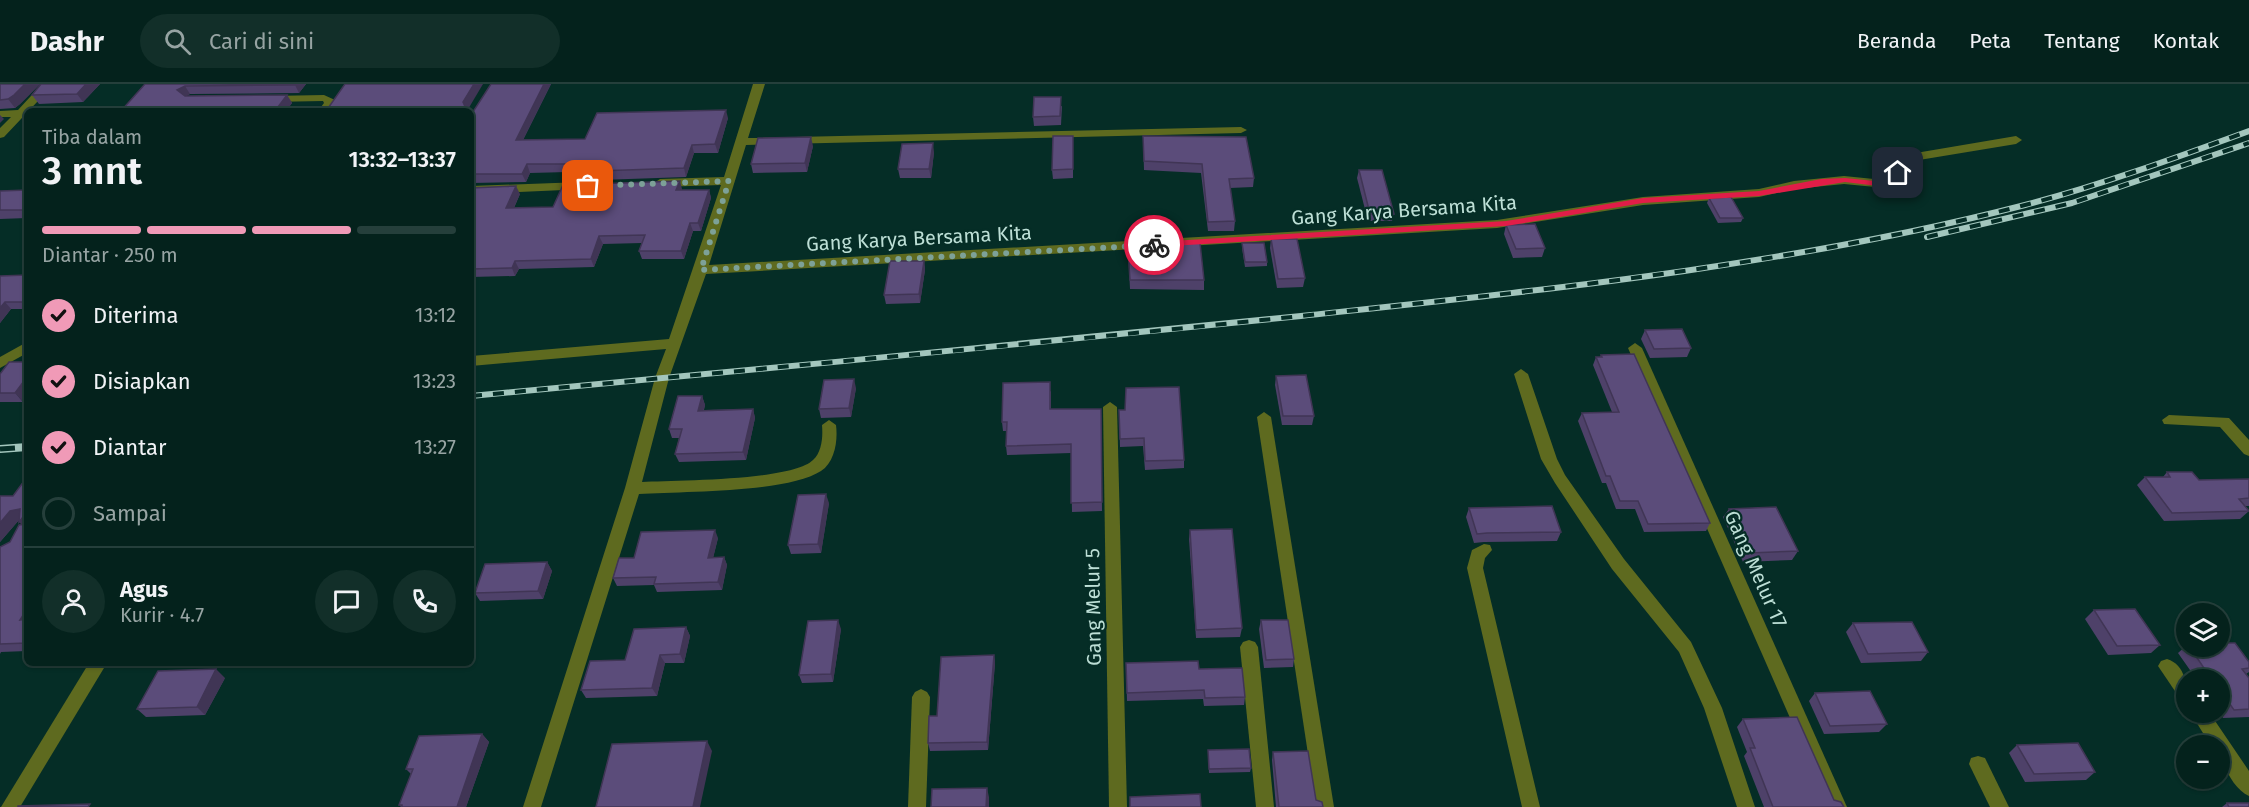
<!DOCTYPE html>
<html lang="id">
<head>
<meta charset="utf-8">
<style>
  :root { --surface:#04221c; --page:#122f29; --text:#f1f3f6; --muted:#97a4a3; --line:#253f3b; --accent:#f09ab7 }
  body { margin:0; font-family:"Fira Sans",sans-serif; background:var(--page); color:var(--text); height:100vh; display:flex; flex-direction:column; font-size:22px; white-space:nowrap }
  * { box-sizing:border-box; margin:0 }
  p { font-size:20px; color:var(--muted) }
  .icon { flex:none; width:33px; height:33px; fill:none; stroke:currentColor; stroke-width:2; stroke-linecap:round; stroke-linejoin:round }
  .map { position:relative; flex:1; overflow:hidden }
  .sheet { position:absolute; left:24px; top:24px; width:450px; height:558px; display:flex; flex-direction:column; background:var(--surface); border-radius:9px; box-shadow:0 2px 4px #0004,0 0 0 2px var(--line) }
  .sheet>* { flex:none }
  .controls { position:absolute; left:2176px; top:519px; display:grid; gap:12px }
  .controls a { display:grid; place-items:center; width:54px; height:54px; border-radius:50%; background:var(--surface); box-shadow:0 2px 4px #0004,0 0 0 2px var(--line); font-size:30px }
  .pin { position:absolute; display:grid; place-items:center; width:51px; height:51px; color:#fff; margin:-26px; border-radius:12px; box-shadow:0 3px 9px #0006 }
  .courier { position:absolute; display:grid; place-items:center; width:60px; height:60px; margin:-30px; border:4px solid #e11d48; border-radius:50%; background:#fff; color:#222; box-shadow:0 2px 8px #0007 }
  .head em { font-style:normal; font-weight:600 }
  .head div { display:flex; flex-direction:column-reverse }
  .head { display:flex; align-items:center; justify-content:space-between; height:102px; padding:0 18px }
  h1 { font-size:39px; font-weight:600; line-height:45px }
  .bar { display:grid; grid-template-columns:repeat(4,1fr); gap:9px 6px; align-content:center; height:72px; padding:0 18px }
  .bar i { height:8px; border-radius:4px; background:var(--line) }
  .bar .current { background:var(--accent) }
  .bar p { grid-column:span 4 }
  .line { display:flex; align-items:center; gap:15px; padding:0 18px; border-top:2px solid var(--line) }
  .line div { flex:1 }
  .round { display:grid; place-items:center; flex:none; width:63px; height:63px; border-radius:32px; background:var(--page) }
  ol { padding:0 18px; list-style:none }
  li { display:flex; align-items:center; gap:18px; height:66px }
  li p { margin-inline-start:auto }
  li .icon { padding:6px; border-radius:50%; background:var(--accent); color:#111; stroke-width:4 }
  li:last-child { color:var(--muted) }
  li i { width:33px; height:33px; border:3px solid var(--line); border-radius:50% }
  header { display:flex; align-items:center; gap:36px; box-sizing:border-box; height:84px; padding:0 30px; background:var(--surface); border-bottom:2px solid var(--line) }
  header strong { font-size:28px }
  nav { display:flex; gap:33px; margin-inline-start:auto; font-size:21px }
  .search { width:420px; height:54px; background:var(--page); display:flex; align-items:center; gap:15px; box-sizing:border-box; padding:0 21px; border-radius:33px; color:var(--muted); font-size:22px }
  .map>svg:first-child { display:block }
</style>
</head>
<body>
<header>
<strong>Dashr</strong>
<div class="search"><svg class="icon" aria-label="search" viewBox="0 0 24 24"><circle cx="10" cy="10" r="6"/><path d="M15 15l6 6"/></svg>Cari di sini</div>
<nav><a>Beranda</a><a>Peta</a><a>Tentang</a><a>Kontak</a></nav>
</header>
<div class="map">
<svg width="2249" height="723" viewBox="0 0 2249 723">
  <rect width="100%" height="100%" fill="#052d26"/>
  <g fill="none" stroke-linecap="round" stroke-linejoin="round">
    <g fill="#5e6a1f" fill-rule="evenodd">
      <polygon points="42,0 54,0 4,53 0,54 0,44 11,33 0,33 0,27 18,26"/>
      <path d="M753,0H765L748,54L1241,43L1247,46L1241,49L746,61L709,181L1497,136L1643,113L1759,105L1794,97L1844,92L1884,96L1891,93L1898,72L2016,52L2022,56L2016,60L1907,78L1901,98L1886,104L1844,100L1794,105L1759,113L1643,121L1497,144L706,190L669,294L642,398C675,396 792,397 813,376C822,368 823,353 822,341L829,336L836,341C838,356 835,378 821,387C787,409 682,407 639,410L541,723H523L625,404L655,294L666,265L471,282V272L669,255L721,101L660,103L654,99L660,95L724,93Z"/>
      <polygon points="324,11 335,16 336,19 330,27 318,27 324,19 323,17 270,18 264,15 270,12"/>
      <polygon points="582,98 588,102 586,105 471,110 471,102"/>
      <polygon points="27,258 27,269 0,284 0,273"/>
      <polygon points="1635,259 1642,264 1847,723 1829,723 1628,264"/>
      <polygon points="1521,285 1528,290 1557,375 1565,391 1624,475 1691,558 1722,624 1755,723 1737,723 1704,624 1679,568 1612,485 1555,399 1541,375 1514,290"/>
      <polygon points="1110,318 1117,323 1127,723 1109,723 1103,323"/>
      <polygon points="1264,328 1271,333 1334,723 1316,723 1257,333"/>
      <polygon points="2169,331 2229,334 2249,356 2249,372 2244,370 2220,343 2164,340 2162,336"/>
      <polygon points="1484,460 1490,461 1492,466 1485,474 1483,484 1540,723 1522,723 1467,484 1472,466"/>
      <polygon points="1249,556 1255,558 1258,563 1274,723 1256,723 1240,563 1243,558"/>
      <path d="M2167,575C2186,581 2187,602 2187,619L2181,616L2158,582L2161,577Z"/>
      <polygon points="89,579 107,579 20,723 1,723"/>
      <polygon points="921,605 927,608 930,613 926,723 908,723 912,613 915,608"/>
      <path d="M2190,628H2209L2249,687V712C2233,705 2220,678 2220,662H2211Z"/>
      <polygon points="1978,672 1985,674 2009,723 1990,723 1969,680 1971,674"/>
    </g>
    <g stroke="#a3c6bd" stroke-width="6">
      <g id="rail-far1">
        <polyline points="1927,153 2072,119 2249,59"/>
        <path d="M471,312C748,286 1024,261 1301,232C1544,206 1788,182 2025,121C2101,101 2175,74 2249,47"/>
      </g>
    </g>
    <g stroke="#a3c6bd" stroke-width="8">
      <polyline id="rail" points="0,365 27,363"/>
    </g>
    <use href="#rail-far1" stroke="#052d26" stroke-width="4" stroke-dasharray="11" stroke-linecap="butt"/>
    <use href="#rail" stroke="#052d26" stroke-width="5" stroke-dasharray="15" stroke-linecap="butt"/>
  </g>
  <g fill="#4e4169">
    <polygon points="0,0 40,0 20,20 15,24 0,25"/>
    <polygon points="41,0 100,0 83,18 39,20 32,11"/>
    <polygon points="145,0 306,0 299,9 190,10 186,12 287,11 292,19 286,27 121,27"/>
    <polygon points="491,0 551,0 523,56 585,55 728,34 718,69 694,69 686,93 572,97 568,88 530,89 526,98 471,99 471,29 473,28"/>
    <polygon points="1062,22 1061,41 1034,42 1033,33"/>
    <polygon points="1073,52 1073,94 1053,95 1052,86"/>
    <polygon points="1143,52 1254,94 1253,103 1230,104 1235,137 1234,147 1208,147 1201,89 1144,86"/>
    <polygon points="813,62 807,88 753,89 751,80"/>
    <polygon points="934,68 931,94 900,94 898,85"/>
    <polygon points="1359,86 1394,130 1392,137 1368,137 1357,94"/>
    <polygon points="471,104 520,110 514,124 553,123 682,105 682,106 709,106 711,114 701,147 693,147 684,175 642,175 639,167 642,159 603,160 594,183 519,185 515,192 471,193"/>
    <polygon points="27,106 27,134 0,135 0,107"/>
    <polygon points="1709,114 1743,134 1741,138 1718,139 1707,119"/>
    <polygon points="1506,141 1545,164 1542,173 1513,174 1504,150"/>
    <polygon points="1271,155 1305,194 1303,203 1277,204 1270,164"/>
    <polygon points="1242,159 1267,178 1267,182 1245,183 1242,164"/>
    <polygon points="1179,160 1204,196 1204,206 1130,205 1128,166 1179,165"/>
    <polygon points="924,177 925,186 920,219 886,220 884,211"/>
    <polygon points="27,191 27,225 11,225 0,239 0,192"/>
    <polygon points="1645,246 1691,264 1687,273 1650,274 1641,255"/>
    <polygon points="1601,271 1710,439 1706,447 1644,448 1635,425 1616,425 1606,399 1602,399 1578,337 1582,329 1612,328 1593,281 1596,273 1600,273"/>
    <polygon points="0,290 23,318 0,318"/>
    <polygon points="1276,292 1314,332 1312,341 1282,341 1275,301"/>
    <polygon points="856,304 851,333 821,334 819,325"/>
    <polygon points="1051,307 1051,325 1101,325 1102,427 1072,428 1071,369 1007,371 1006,362 1007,347 1003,347 1002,338"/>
    <polygon points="702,312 705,321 704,326 753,325 755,334 746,376 679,378 675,370 679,354 672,354 669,345"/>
    <polygon points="1119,326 1184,376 1184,384 1145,386 1143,362 1120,363"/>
    <polygon points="2167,388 2199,396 2249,395 2249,422 2245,422 2249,427 2240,435 2164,437 2137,401 2145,393 2163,393"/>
    <polygon points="27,393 27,567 1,568 0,570 0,463 10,458 22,440 19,438 19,436 0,458 0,412 13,412"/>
    <polygon points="829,419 821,469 791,470 788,461"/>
    <polygon points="1469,424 1561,448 1557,457 1484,458 1474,459 1466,433"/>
    <polygon points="1729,425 1798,467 1792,476 1743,478 1723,433"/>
    <polygon points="1190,446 1242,544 1240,553 1196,554 1189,455"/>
    <polygon points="718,454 713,474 724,473 727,481 722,506 657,508 654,501 617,502 613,494"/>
    <polygon points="547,478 552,487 543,515 480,517 475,509"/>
    <polygon points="2094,526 2160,561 2151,569 2108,571 2085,535"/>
    <polygon points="1261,536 1294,575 1293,583 1264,584 1259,545"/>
    <polygon points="1853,539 1928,568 1921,577 1861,579 1846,548"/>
    <polygon points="686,543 690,552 684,579 665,579 657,612 586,614 581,606 625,576"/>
    <polygon points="841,545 833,598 802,599 799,591"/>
    <polygon points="2187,561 2187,562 2220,562 2249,578 2249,588 2246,590 2249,594 2249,633 2223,634 2220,628 2220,596 2197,596 2178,569"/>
    <polygon points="994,571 995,579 988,666 930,667 928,659"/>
    <polygon points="117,579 147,579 118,580"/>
    <polygon points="1126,579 1199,585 1245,613 1244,621 1204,622 1203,615 1127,617"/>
    <polygon points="225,594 205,631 146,633 137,625"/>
    <polygon points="1815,609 1887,640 1879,648 1824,650 1809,617"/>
    <polygon points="1743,635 1834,716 1844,723 1764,723 1744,672 1747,668 1737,643"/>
    <polygon points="482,650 489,658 466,723 401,723 399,721 411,690 406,685"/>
    <polygon points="2017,661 2095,688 2086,696 2025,698 2009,669"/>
    <polygon points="1208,666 1251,684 1250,688 1209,689"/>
    <polygon points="1273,668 1316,716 1323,723 1276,723 1272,676"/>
    <polygon points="2227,719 2249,723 2222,723"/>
  </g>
  <g fill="#403555">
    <polygon points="25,0 40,0 20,20 15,24 8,15"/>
    <polygon points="86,0 100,0 83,18 77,10"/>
    <polygon points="295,0 306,0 299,9 295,1"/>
    <polygon points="474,0 483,0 467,27 463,18"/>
    <polygon points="544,0 551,0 519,64 516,56"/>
    <polygon points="185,2 190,10 182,14 177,6"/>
    <polygon points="287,11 292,19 286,27 275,27"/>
    <polygon points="726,26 728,34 718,69 715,60"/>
    <polygon points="0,31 4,35 0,39"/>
    <polygon points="811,53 813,62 807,88 805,79"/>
    <polygon points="933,59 934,68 931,94 929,85"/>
    <polygon points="692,61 694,69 686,93 684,84"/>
    <polygon points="527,80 530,89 526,98 522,90"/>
    <polygon points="680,97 682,105 679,114 676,106"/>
    <polygon points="516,102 520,110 510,132 506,124"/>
    <polygon points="709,106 711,114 701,147 698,139"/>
    <polygon points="690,139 693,147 684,175 681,167"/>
    <polygon points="599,152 603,160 594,183 591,175"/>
    <polygon points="515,177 519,185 515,192 512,184"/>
    <polygon points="924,177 925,186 920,219 919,210"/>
    <polygon points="5,218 11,225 0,239 0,224"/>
    <polygon points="27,293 27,313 23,318 15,309"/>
    <polygon points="854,295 856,304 851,333 849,324"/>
    <polygon points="702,312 705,321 701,335 698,327"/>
    <polygon points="753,325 755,334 746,376 743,368"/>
    <polygon points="826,410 829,419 821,469 818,460"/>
    <polygon points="20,425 27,428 27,446 19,438 19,436 0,458 0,439 10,427"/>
    <polygon points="715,446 718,454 711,482 708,474"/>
    <polygon points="724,473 727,481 722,506 718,498"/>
    <polygon points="547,478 552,487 543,515 538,507"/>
    <polygon points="27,525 27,542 20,536"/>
    <polygon points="838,536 841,545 833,598 831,590"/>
    <polygon points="686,543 690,552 684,579 680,570"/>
    <polygon points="660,571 665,579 657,612 652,604"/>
    <polygon points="994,571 995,579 988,666 987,658"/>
    <polygon points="216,585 225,594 205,631 197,623"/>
    <polygon points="482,650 489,658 466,723 457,723"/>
    <polygon points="707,657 712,667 700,723 693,723"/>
    <polygon points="987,704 989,713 989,723 986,723"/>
  </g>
  <g fill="#5b4c7a" stroke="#403555" stroke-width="1.5">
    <polygon points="0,0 25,0 14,11 8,15 0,16"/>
    <polygon points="41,0 86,0 77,10 32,11"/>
    <polygon points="145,0 295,0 295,1 185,2 177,6 185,12 287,11 275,27 213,27 215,24 164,25 162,27 121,27"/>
    <polygon points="345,0 474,0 463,18 467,27 326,27"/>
    <polygon points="491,0 544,0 516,56 585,55 597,29 726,26 715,60 692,61 684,84 568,88 572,80 527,80 522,90 471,90 471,29 473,28"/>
    <polygon points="1034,13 1061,13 1060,32 1033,33"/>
    <polygon points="1053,52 1073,52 1073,85 1052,86"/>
    <polygon points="1143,52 1246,53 1254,94 1229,95 1235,137 1208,138 1202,80 1144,77"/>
    <polygon points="811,53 805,79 751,80 758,54"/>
    <polygon points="933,59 929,85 898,85 902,60"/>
    <polygon points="1359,86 1382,86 1394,130 1370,130"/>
    <polygon points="680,97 676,106 709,106 698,139 690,139 681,167 639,167 645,151 599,152 591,175 515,177 512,184 471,185 471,104 516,102 506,124 553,123 563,101"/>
    <polygon points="27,106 27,126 0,126 0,107"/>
    <polygon points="1731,113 1743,134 1720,134 1709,114"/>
    <polygon points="1535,140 1545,164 1516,165 1506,141"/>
    <polygon points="1271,155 1297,155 1305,194 1278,195"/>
    <polygon points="1200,159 1204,196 1130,196 1128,166 1180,165 1179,160"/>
    <polygon points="1242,159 1264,159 1267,178 1245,178"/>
    <polygon points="890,177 924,177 919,210 884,211"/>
    <polygon points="27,191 27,218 5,218 0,224 0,192"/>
    <polygon points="1682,245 1691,264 1654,265 1645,246"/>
    <polygon points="1634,270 1710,439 1648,440 1638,417 1620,417 1610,392 1606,392 1582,329 1619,328 1596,273 1602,273 1601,271"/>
    <polygon points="9,278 27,278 27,293 15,309 0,309 0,290"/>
    <polygon points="1306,291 1314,332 1283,332 1276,292"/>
    <polygon points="854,295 849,324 819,325 824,296"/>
    <polygon points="1050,298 1050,325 1101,325 1102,418 1071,419 1071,360 1006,362 1007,338 1002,338 1003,299"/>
    <polygon points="1179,303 1184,376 1145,377 1144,354 1120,355 1119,326 1125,326 1126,304"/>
    <polygon points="678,312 702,312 698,327 753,325 743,368 675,370 682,345 669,345"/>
    <polygon points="2167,388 2192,388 2199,396 2249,395 2249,414 2239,415 2249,427 2172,429 2145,393 2170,393"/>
    <polygon points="27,393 27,428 19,438 20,425 10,427 0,439 0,412 13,412"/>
    <polygon points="826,410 818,460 788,461 798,411"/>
    <polygon points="1552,422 1561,448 1487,449 1477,450 1469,424"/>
    <polygon points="1776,423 1798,467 1749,469 1729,425"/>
    <polygon points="27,440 27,525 20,536 27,535 27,559 0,560 0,463 10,458 19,441"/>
    <polygon points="1232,445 1242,544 1196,546 1190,446"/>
    <polygon points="715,446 708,474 724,473 718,498 654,500 656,493 613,494 619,474 634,474 641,448"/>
    <polygon points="547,478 538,507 475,509 485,480"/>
    <polygon points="2135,525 2160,561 2117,562 2094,526"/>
    <polygon points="838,536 831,590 799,591 808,537"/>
    <polygon points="1261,536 1288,536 1294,575 1266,576"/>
    <polygon points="1912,538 1928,568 1868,570 1853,539"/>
    <polygon points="686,543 680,570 660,571 652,604 581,606 590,577 625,576 634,545"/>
    <polygon points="2220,559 2235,559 2249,578 2249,584 2242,585 2249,594 2249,625 2234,626 2220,606 2220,596 2212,596 2189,562 2220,562"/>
    <polygon points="994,571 987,658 928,659 929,632 937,632 941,573"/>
    <polygon points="1198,577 1199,585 1242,584 1245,613 1205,614 1204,606 1127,609 1126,579"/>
    <polygon points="216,585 197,623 137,625 158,587"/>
    <polygon points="1870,607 1887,640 1830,642 1815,609"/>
    <polygon points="1797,633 1834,716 1841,718 1844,723 1773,723 1750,664 1755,664 1743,635"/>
    <polygon points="482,650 457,723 402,723 402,721 399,721 413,685 406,685 419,652"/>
    <polygon points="707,657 693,723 596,723 612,660"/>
    <polygon points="2078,659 2095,688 2034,690 2017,661"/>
    <polygon points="1249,665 1251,684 1209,685 1208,666"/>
    <polygon points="1308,667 1316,716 1322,718 1323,723 1279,723 1273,668"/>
    <polygon points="987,704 986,723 931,723 932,705"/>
    <polygon points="1200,710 1201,723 1130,723 1130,713"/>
    <polygon points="2227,719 2249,719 2249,723 2229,723"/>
    <polygon points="90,720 88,723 18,723 18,722"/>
  </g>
  <polygon fill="#e11d48" points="1895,87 1901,87 1901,95 1886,103 1845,98 1759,112 1643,119 1506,142 1154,163 1150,161 1154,158 1506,137 1643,114 1759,107 1821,95 1845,94 1885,98 1893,94"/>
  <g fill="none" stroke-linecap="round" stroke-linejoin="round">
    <polyline stroke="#7da198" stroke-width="6" stroke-dasharray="0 10.8" points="588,102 729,97 701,186 1154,161"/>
  </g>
  <g text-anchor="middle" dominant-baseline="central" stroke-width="4.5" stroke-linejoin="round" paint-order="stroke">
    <g font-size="20" fill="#bddfd6" stroke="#052d26">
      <text transform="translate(1404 126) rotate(-4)">Gang Karya Bersama Kita</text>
      <text transform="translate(919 154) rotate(-3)">Gang Karya Bersama Kita</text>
      <text transform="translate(1756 485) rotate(66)">Gang Melur 17</text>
      <text transform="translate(1093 523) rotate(-91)">Gang Melur 5</text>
    </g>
  </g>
</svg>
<div class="controls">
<a><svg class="icon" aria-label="layers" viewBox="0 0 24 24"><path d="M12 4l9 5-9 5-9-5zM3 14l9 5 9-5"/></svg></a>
<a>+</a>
<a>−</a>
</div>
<div class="pin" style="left:588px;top:102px;background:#ea580c"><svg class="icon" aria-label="bag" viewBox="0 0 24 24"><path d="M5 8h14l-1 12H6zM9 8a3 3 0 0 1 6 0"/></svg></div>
<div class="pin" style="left:1898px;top:89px;background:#1f2937"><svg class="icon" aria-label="home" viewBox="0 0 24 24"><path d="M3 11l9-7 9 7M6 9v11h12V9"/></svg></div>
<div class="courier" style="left:1154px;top:161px"><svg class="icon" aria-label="bike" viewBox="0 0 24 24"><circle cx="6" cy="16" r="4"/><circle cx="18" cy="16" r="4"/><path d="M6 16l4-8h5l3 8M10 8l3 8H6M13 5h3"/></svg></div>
<section class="sheet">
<div class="head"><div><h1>3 mnt</h1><p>Tiba dalam</p></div><em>13:32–13:37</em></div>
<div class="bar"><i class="current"></i><i class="current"></i><i class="current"></i><i></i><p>Diantar · 250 m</p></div>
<ol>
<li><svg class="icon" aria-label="check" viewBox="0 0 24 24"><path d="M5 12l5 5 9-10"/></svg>Diterima<p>13:12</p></li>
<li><svg class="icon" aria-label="check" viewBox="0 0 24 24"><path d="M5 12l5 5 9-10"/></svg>Disiapkan<p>13:23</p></li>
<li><svg class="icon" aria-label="check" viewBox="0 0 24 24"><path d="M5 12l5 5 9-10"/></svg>Diantar<p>13:27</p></li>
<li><i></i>Sampai</li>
</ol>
<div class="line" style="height:108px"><a class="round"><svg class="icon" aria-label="person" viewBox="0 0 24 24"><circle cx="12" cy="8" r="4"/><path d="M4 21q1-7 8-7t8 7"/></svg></a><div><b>Agus</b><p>Kurir · 4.7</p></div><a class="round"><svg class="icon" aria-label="chat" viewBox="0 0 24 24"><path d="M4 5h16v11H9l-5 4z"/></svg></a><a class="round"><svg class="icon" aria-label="phone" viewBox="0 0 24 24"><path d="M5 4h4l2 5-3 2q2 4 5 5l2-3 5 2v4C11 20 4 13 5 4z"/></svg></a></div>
</section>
</div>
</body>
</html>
